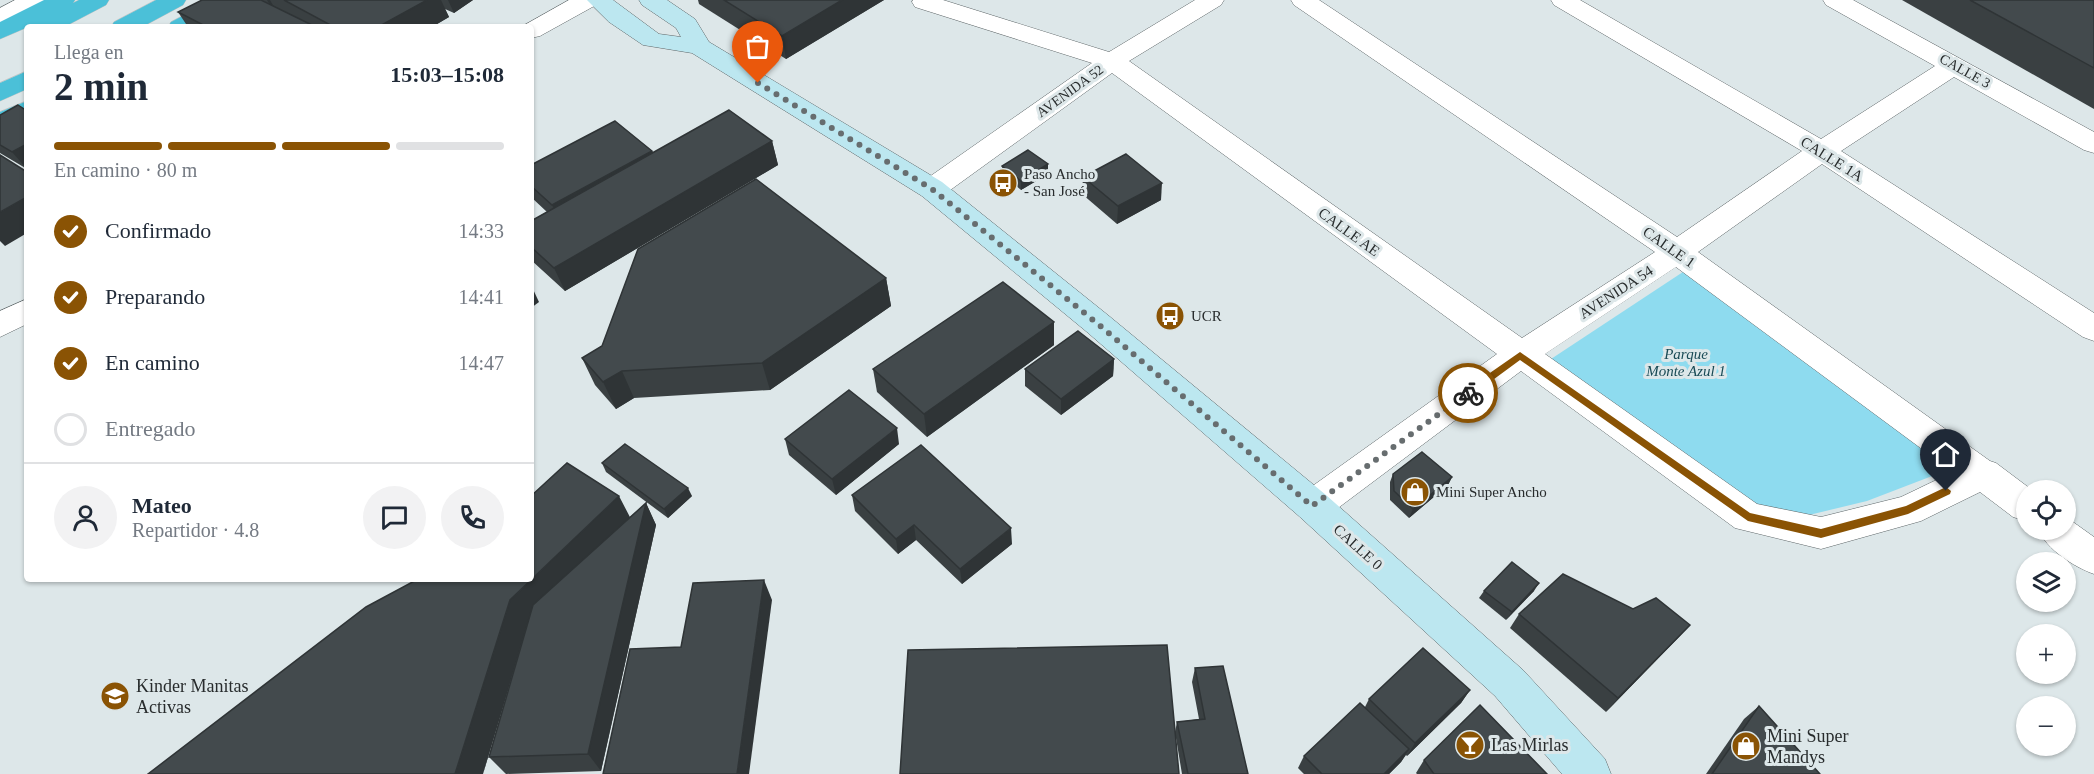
<!DOCTYPE html>
<html lang="es">
<head>
<meta charset="utf-8">
<style>
  :root { --surface:#fff; --page:#f2f2f3; --text:#1f2937; --muted:#747a83; --line:#e0e1e3; --accent:#8a5304 }
  body { margin:0; font-family:"Times New Roman",serif; background:var(--page); color:var(--text); height:100vh; display:flex; flex-direction:column; font-size:22px; white-space:nowrap }
  * { box-sizing:border-box; margin:0 }
  p { font-size:20px; color:var(--muted) }
  .icon { flex:none; width:33px; height:33px; fill:none; stroke:currentColor; stroke-width:2; stroke-linecap:round; stroke-linejoin:round }
  .map { position:relative; flex:1; overflow:hidden }
  .sheet { position:absolute; left:24px; top:24px; width:510px; height:558px; display:flex; flex-direction:column; background:var(--surface); border-radius:6px; box-shadow:0 2px 4px #0004 }
  .sheet>* { flex:none }
  .fabs { position:absolute; left:2016px; top:480px; display:grid; gap:12px }
  .fabs a { display:grid; place-items:center; width:60px; height:60px; border-radius:50%; background:var(--surface); box-shadow:0 2px 4px #0004; font-size:30px }
  .pin { position:absolute; display:grid; place-items:center; width:51px; height:51px; color:#fff; margin:-62px -26px; border-radius:50% 50% 50% 0; rotate:-45deg; box-shadow:0 0 6px #0007 }
  .pin .icon { rotate:45deg }
  .courier { position:absolute; display:grid; place-items:center; width:60px; height:60px; margin:-30px; border:4px solid #8a5304; border-radius:50%; background:#fff; color:#222; box-shadow:0 2px 8px #0007 }
  .headline em { font-style:normal; font-weight:800 }
  .headline div { display:flex; flex-direction:column-reverse }
  .headline { display:flex; align-items:center; justify-content:space-between; height:102px; padding:0 30px }
  h1 { font-size:39px; font-weight:800; line-height:45px }
  .bar { display:grid; grid-template-columns:repeat(4,1fr); gap:9px 6px; align-content:center; height:72px; padding:0 30px }
  .bar i { height:8px; border-radius:4px; background:var(--line) }
  .bar .selected { background:var(--accent) }
  .bar p { grid-column:span 4 }
  .line { display:flex; align-items:center; gap:15px; padding:0 30px; border-top:2px solid var(--line) }
  .line div { flex:1 }
  .round { display:grid; place-items:center; flex:none; width:63px; height:63px; border-radius:32px; background:var(--page) }
  ol { padding:0 30px; list-style:none }
  li { display:flex; align-items:center; gap:18px; height:66px }
  li p { margin-inline-start:auto }
  li .icon { padding:6px; border-radius:50%; background:var(--accent); color:#fff; stroke-width:4 }
  li:last-child { color:var(--muted) }
  li i { width:33px; height:33px; border:3px solid var(--line); border-radius:50% }
  .map>svg:first-child { display:block }
</style>
</head>
<body>
<div class="map">
<svg width="2094" height="774" viewBox="0 0 2094 774">
  <rect width="100%" height="100%" fill="#dde7e9"/>
  <polygon fill="#8edbef" points="1689,268 1953,468 1867,501 1809,515 1768,513 1551,359"/>
  <g fill="none" stroke-linecap="round" stroke-linejoin="round">
    <g stroke="#5e6668" stroke-width="1">
      <g id="minor">
        <polygon points="15,0 46,0 43,5 0,24 0,8"/>
        <polygon points="569,0 599,0 596,5 540,36 531,38 531,27 521,27"/>
        <path d="M913,0H943L1109,52L1195,0H1224L1221,5L1129,61L1522,338L1655,252L1294,5L1291,0H1319L1677,237L1802,151L1554,5L1551,0H1580L1821,139L1935,66L1826,5L1823,0H1853L2094,132V153L2084,150L1954,77L1841,151L2094,313V341L2083,337L1822,164L1698,252L1990,461L1996,463L2032,490H2026V521L2013,517L1980,492L1921,521L1821,549L1735,528L1521,371L1326,517L1313,521L1300,517L1295,506L1300,495L1497,354L1112,73L942,196L932,199L922,196L918,189L922,182L1092,63L915,7L912,2ZM1676,267L1953,472L1901,497L1821,517L1757,504L1545,354Z"/>
        <polygon points="27,299 27,324 0,337 0,311"/>
        <path d="M2066,517L2094,537V574C2074,567 2046,549 2039,530H2066Z"/>
      </g>
    </g>
    <g stroke="#5e6668" stroke-width="1">
      <polygon id="secondary" points="587,0 613,0 659,34 681,37 676,28 642,5 639,0 667,0 695,19 709,42 942,182 1109,316 1326,495 1523,670 1605,759 1611,774 1562,774 1495,696 1300,517 1087,332 922,196 692,53 643,45 609,22"/>
    </g>
    <g stroke="#c3c4c4" stroke-width="1">
      <g id="trunk">
        <polygon points="44,0 75,0 73,3 79,0 109,0 106,5 64,27 33,27 35,24 0,39 0,22"/>
        <polygon points="156,0 186,0 183,5 142,27 111,27 114,22"/>
        <polygon points="213,0 243,0 240,5 199,27 168,27 171,22"/>
        <polygon points="27,71 27,89 0,101 0,83"/>
        <polygon points="27,101 27,120 0,132 0,112"/>
      </g>
    </g>
    <use href="#minor" fill="#fff" fill-rule="evenodd"/>
    <use href="#secondary" fill="#bce7f0" fill-rule="evenodd"/>
    <use href="#trunk" fill="#4bc0d8" fill-rule="evenodd"/>
  </g>
  <g fill="#3a4042">
    <polygon points="202,0 473,0 454,13 445,9 449,17 432,27 188,27 178,12"/>
    <polygon points="698,0 884,0 786,59 699,4"/>
    <polygon points="1902,0 2094,0 2094,109"/>
    <polygon points="27,111 27,169 0,153 0,115"/>
    <polygon points="772,141 778,165 565,291 531,260 531,221 547,212 531,197 531,165 652,151 653,153"/>
    <polygon points="1048,164 1048,174 1021,190 1003,175 1002,166"/>
    <polygon points="1083,177 1161,200 1117,224 1082,194"/>
    <polygon points="886,278 891,306 770,390 634,398 616,409 595,385 582,358"/>
    <polygon points="1054,322 1054,345 927,437 877,392 873,369"/>
    <polygon points="1114,359 1113,376 1061,415 1025,386 1025,369"/>
    <polygon points="785,439 899,444 836,495 789,455"/>
    <polygon points="602,463 692,496 668,518 606,472"/>
    <polygon points="1393,474 1452,477 1448,485 1409,518 1390,500 1390,482"/>
    <polygon points="852,495 1012,544 962,584 916,540 898,554 855,511"/>
    <polygon points="646,503 656,525 601,771 506,774 489,757 528,624 483,774 531,579 630,517"/>
    <polygon points="1484,591 1534,591 1506,620 1479,598"/>
    <polygon points="1633,609 1690,625 1606,712 1510,628 1519,614"/>
    <polygon points="1195,668 1248,774 1182,774 1175,732 1177,722 1199,719 1192,682"/>
    <polygon points="1470,690 1461,703 1407,756 1406,755 1401,762 1389,774 1304,774 1298,768 1304,756 1365,707 1369,699"/>
    <polygon points="1759,706 1820,774 1706,774 1744,719"/>
    <polygon points="1424,760 1547,774 1417,774 1416,773"/>
  </g>
  <g fill="#2f3436">
    <polygon points="267,0 270,0 274,7 272,9"/>
    <polygon points="427,0 441,0 449,17 432,27 378,27"/>
    <polygon points="448,0 473,0 454,13"/>
    <polygon points="842,0 884,0 786,59 782,36"/>
    <polygon points="772,141 778,165 565,291 554,268"/>
    <polygon points="27,144 27,169 12,152"/>
    <polygon points="652,151 658,168 560,223 552,205"/>
    <polygon points="1048,164 1048,174 1021,190 1021,181"/>
    <polygon points="1162,183 1161,200 1117,224 1118,206"/>
    <polygon points="27,197 27,233 5,246 0,241 0,212"/>
    <polygon points="886,278 891,306 770,390 762,363"/>
    <polygon points="531,285 539,302 531,308"/>
    <polygon points="1054,322 1054,345 927,437 924,414"/>
    <polygon points="1114,359 1113,376 1061,415 1061,399"/>
    <polygon points="622,371 634,398 616,409 603,382"/>
    <polygon points="897,428 899,444 836,495 832,479"/>
    <polygon points="1452,477 1448,485 1409,518 1413,509"/>
    <polygon points="688,488 692,496 668,518 664,509"/>
    <polygon points="619,496 632,521 527,624 483,774 455,774 510,600"/>
    <polygon points="646,503 656,525 601,771 588,754"/>
    <polygon points="914,525 916,540 898,554 896,539"/>
    <polygon points="1011,528 1012,544 962,584 960,569"/>
    <polygon points="764,580 772,600 749,774 737,774"/>
    <polygon points="1539,583 1534,591 1506,620 1512,612"/>
    <polygon points="1690,625 1677,639 1606,712 1618,698"/>
    <polygon points="1470,690 1461,703 1407,756 1415,743"/>
    <polygon points="1409,749 1401,762 1389,774 1384,774"/>
  </g>
  <g fill="#434a4d" stroke="#2f3436" stroke-width="1.5">
    <polygon points="202,0 261,0 316,27 207,27 178,12"/>
    <polygon points="284,0 427,0 378,27 334,27"/>
    <polygon points="724,0 842,0 782,36"/>
    <polygon points="1970,0 2094,0 2094,68"/>
    <polygon points="18,105 27,111 27,144 12,152 0,145 0,115"/>
    <polygon points="729,110 772,141 554,268 531,247 531,221"/>
    <polygon points="615,121 652,151 552,205 531,186 531,165"/>
    <polygon points="1028,150 1048,164 1021,181 1002,166"/>
    <polygon points="1126,154 1162,183 1118,206 1083,177"/>
    <polygon points="0,155 27,172 27,197 0,212"/>
    <polygon points="756,179 886,278 762,363 622,371 603,382 582,358 602,346 638,249"/>
    <polygon points="1003,282 1054,322 924,414 873,369"/>
    <polygon points="1078,331 1114,359 1061,399 1025,369"/>
    <polygon points="849,390 897,428 832,479 785,439"/>
    <polygon points="625,444 688,488 664,509 602,463"/>
    <polygon points="921,445 1011,528 960,569 914,525 896,539 852,495"/>
    <polygon points="1422,452 1452,477 1413,509 1394,491 1393,474"/>
    <polygon points="567,463 619,496 510,600 455,774 148,774 366,607 418,579 531,579 531,496"/>
    <polygon points="646,503 588,754 489,757 533,605"/>
    <polygon points="1512,562 1539,583 1512,612 1484,591"/>
    <polygon points="1563,574 1633,609 1656,598 1690,625 1618,698 1519,614"/>
    <polygon points="764,580 737,774 603,774 630,649 681,647 693,583"/>
    <polygon points="1167,645 1179,774 900,774 908,650"/>
    <polygon points="1423,648 1470,690 1415,743 1369,699"/>
    <polygon points="1223,666 1248,774 1188,774 1177,722 1205,719 1195,668"/>
    <polygon points="1360,703 1409,749 1384,774 1322,774 1304,756"/>
    <polygon points="1480,705 1547,774 1434,774 1424,760"/>
    <polygon points="1759,706 1820,774 1712,774"/>
  </g>
  <polygon fill="#8a5304" points="1520,352 1750,513 1821,529 1906,506 1946,487 1951,491 1950,494 1908,514 1821,538 1748,521 1520,360 1471,396 1464,396 1464,391"/>
  <g fill="none" stroke-linecap="round" stroke-linejoin="round">
    <polyline stroke="#676d6f" stroke-width="6" stroke-dasharray="0 10.8" points="758,83 932,189 1098,324 1312,506 1468,393"/>
  </g>
  <defs>
    <g id="bus-disc" transform="scale(1.5)"><circle r="9.5" fill="#8a5304" stroke="#dde7e9"/><path d="M-5-6H5V4H4V6H2V4H-2V6H-4V4H-5ZM-3.5-4V0h7V-4ZM-3.5 1.2v1.5H-2V1.2ZM2 1.2v1.5H3.5V1.2Z" fill="#fff"/></g>
    <g id="shop-disc" transform="scale(1.5)"><circle r="9.5" fill="#8a5304" stroke="#dde7e9"/><path d="M-5-2.5h2.3a2.7 3.5 0 0 1 5.4 0H5L5.5 6h-11ZM-1.5-2.5h3a1.5 2.3 0 0 0-3 0Z" fill="#fff"/></g>
    <g id="school-disc" transform="scale(1.5)"><circle r="9.5" fill="#8a5304" stroke="#dde7e9"/><path d="M0-5L7-2L0 1L-7-2ZM-4 1L0 2.5L4 1V4Q0 6-4 4Z" fill="#fff"/></g>
    <g id="bar-disc" transform="scale(1.5)"><circle r="9.5" fill="#8a5304" stroke="#dde7e9"/><path d="M-6-5H6L.8 .8V4.5H3.5V6h-7V4.5H-.8V.8Z" fill="#fff"/></g>
  </defs>
  <g fill-rule="evenodd">
    <use href="#bus-disc" x="1003" y="183"/>
    <use href="#bus-disc" x="1170" y="316"/>
    <use href="#shop-disc" x="1415" y="492"/>
    <use href="#school-disc" x="115" y="696"/>
    <use href="#bar-disc" x="1470" y="745"/>
    <use href="#shop-disc" x="1746" y="746"/>
  </g>
  <g text-anchor="middle" dominant-baseline="central" stroke-width="6" stroke-linejoin="round" paint-order="stroke">
    <g font-size="14" fill="#282c2d" stroke="#dde7e9">
      <text transform="translate(1965 71) rotate(29)">CALLE 3</text>
      <text transform="translate(1070 91) rotate(-36)">AVENIDA 52</text>
    </g>
    <g font-size="15" fill="#282c2d" stroke="#dde7e9">
      <text transform="translate(1832 159) rotate(32)">CALLE 1A</text>
      <text transform="translate(1349 232) rotate(36)">CALLE AE</text>
      <text transform="translate(1669 247) rotate(35)">CALLE 1</text>
      <text transform="translate(1616 292) rotate(-33)">AVENIDA 54</text>
      <text transform="translate(1358 547) rotate(42)">CALLE 0</text>
    </g>
    <g font-size="15" fill="#282c2d" stroke="#dde7e9" text-anchor="start">
      <text x="1024" y="174">Paso Ancho<tspan x="1024" dy="17">- San José</tspan></text>
      <text x="1191" y="316">UCR</text>
      <text x="1436" y="492">Mini Super Ancho</text>
    </g>
    <g font-size="15" font-style="italic" fill="#194a55" stroke="#dde7e9">
      <text x="1686" y="354">Parque<tspan x="1686" dy="17">Monte Azul 1</tspan></text>
    </g>
    <g font-size="18" fill="#282c2d" stroke="#dde7e9" text-anchor="start">
      <text x="136" y="686">Kinder Manitas<tspan x="136" dy="21">Activas</tspan></text>
      <text x="1767" y="736">Mini Super<tspan x="1767" dy="21">Mandys</tspan></text>
      <text x="1491" y="745">Las Mirlas</text>
    </g>
  </g>
</svg>
<div class="fabs">
<a><svg class="icon" aria-label="locate" viewBox="0 0 24 24"><circle cx="12" cy="12" r="6"/><path d="M12 2v4M12 18v4M2 12h4M18 12h4"/></svg></a>
<a><svg class="icon" aria-label="layers" viewBox="0 0 24 24"><path d="M12 4l9 5-9 5-9-5zM3 14l9 5 9-5"/></svg></a>
<a>+</a>
<a>−</a>
</div>
<div class="pin" style="left:758px;top:83px;background:#ea580c"><svg class="icon" aria-label="bag" viewBox="0 0 24 24"><path d="M5 8h14l-1 12H6zM9 8a3 3 0 0 1 6 0"/></svg></div>
<div class="pin" style="left:1946px;top:491px;background:#1f2937"><svg class="icon" aria-label="home" viewBox="0 0 24 24"><path d="M3 11l9-7 9 7M6 9v11h12V9"/></svg></div>
<div class="courier" style="left:1468px;top:393px"><svg class="icon" aria-label="bike" viewBox="0 0 24 24"><circle cx="6" cy="16" r="4"/><circle cx="18" cy="16" r="4"/><path d="M6 16l4-8h5l3 8M10 8l3 8H6M13 5h3"/></svg></div>
<section class="sheet">
<div class="headline"><div><h1>2 min</h1><p>Llega en</p></div><em>15:03–15:08</em></div>
<div class="bar"><i class="selected"></i><i class="selected"></i><i class="selected"></i><i></i><p>En camino · 80 m</p></div>
<ol>
<li><svg class="icon" aria-label="check" viewBox="0 0 24 24"><path d="M5 12l5 5 9-10"/></svg>Confirmado<p>14:33</p></li>
<li><svg class="icon" aria-label="check" viewBox="0 0 24 24"><path d="M5 12l5 5 9-10"/></svg>Preparando<p>14:41</p></li>
<li><svg class="icon" aria-label="check" viewBox="0 0 24 24"><path d="M5 12l5 5 9-10"/></svg>En camino<p>14:47</p></li>
<li><i></i>Entregado</li>
</ol>
<div class="line" style="height:108px"><a class="round"><svg class="icon" aria-label="person" viewBox="0 0 24 24"><circle cx="12" cy="8" r="4"/><path d="M4 21q1-7 8-7t8 7"/></svg></a><div><b>Mateo</b><p>Repartidor · 4.8</p></div><a class="round"><svg class="icon" aria-label="chat" viewBox="0 0 24 24"><path d="M4 5h16v11H9l-5 4z"/></svg></a><a class="round"><svg class="icon" aria-label="phone" viewBox="0 0 24 24"><path d="M5 4h4l2 5-3 2q2 4 5 5l2-3 5 2v4C11 20 4 13 5 4z"/></svg></a></div>
</section>
</div>
</body>
</html>
